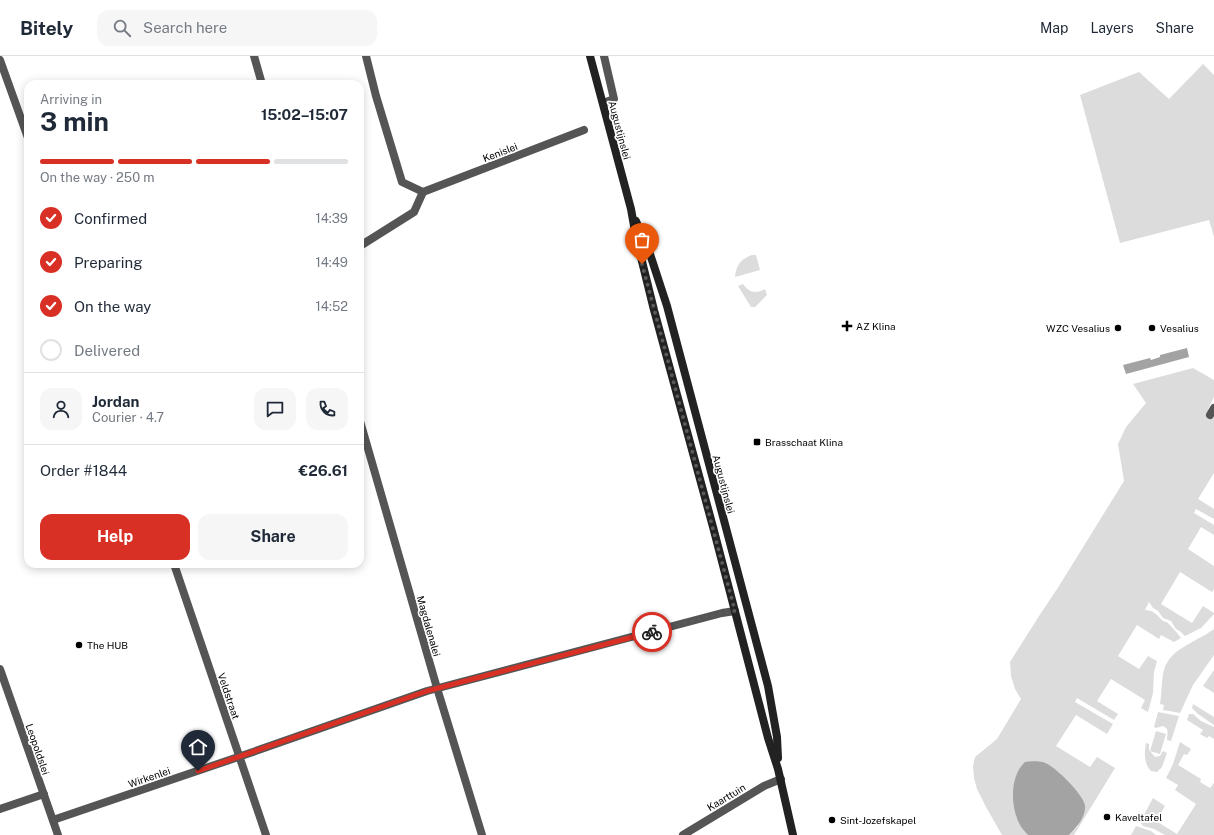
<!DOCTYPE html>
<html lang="en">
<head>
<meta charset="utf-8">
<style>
  :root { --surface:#fff; --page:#f6f6f7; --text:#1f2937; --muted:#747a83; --line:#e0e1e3; --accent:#d93025 }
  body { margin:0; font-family:"Public Sans",sans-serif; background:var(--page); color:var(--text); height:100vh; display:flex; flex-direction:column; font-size:15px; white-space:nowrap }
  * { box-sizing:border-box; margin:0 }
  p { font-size:13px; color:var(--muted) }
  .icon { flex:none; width:22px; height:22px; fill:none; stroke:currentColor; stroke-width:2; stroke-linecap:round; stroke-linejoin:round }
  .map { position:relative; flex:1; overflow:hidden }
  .sheet { position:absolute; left:24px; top:24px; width:340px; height:488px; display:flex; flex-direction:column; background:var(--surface); border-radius:12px; box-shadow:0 2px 10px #0003 }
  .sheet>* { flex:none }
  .pin { position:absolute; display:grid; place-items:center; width:34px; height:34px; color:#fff; margin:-41px -17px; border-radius:50% 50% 50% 0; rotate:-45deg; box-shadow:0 0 4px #0007 }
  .pin .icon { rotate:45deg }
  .courier { position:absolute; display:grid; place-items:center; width:40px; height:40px; margin:-20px; border:3px solid #d93025; border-radius:50%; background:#fff; color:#222; box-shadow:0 1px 5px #0007 }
  .headline em { font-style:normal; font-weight:700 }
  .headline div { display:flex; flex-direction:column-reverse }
  .headline { display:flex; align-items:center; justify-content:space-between; height:68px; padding:0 16px }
  h1 { font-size:26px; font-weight:700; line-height:30px }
  .bar { display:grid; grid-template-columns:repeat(4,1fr); gap:6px 4px; align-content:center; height:48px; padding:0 16px }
  .bar i { height:5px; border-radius:3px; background:var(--line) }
  .bar .active { background:var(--accent) }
  .bar p { grid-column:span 4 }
  .line { display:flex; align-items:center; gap:10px; padding:0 16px; border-top:1px solid var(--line) }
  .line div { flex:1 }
  .round { display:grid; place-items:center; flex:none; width:42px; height:42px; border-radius:12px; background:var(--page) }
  ol { padding:0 16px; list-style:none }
  li { display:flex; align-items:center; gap:12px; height:44px }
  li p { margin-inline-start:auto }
  li .icon { padding:4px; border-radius:50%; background:var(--accent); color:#fff; stroke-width:4 }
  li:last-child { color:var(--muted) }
  li i { width:22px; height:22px; border:2px solid var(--line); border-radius:50% }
  .button { display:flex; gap:8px; margin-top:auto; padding:8px 16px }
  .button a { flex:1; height:46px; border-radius:12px; background:var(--accent); color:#fff; font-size:16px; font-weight:700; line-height:46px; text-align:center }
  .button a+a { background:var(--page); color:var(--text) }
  header { display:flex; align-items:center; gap:24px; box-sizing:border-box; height:56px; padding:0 20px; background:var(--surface); border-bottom:1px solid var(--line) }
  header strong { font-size:19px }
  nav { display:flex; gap:22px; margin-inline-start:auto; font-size:14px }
  .search { width:280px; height:36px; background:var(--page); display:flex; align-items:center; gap:10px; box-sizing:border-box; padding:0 14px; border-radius:12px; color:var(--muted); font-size:15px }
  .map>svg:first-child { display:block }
</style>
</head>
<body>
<header>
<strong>Bitely</strong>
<div class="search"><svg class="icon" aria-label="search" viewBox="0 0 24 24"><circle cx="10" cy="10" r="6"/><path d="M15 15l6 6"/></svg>Search here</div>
<nav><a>Map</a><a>Layers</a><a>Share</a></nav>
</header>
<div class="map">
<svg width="1214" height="779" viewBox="0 0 1214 779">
  <rect width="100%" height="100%" fill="#fff"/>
  <g fill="#dcdcdc">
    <polygon points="1203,8 1214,19 1214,181 1209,164 1120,187 1080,39 1139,16 1169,43"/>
    <path d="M752,199H756L760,214L735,221C736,209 741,203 752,199Z"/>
    <path d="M743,228C749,237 757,238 765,233L767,239L755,251H751L738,230Z"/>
    <path d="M1193,312L1214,324V341L1208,353L1214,356V417L1198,443L1214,453V463L1196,453L1194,457L1214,469V479L1201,471L1188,493L1214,510V533L1212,536L1180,516L1161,548L1192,567L1203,550L1214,557V558L1201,572L1185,580L1181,576L1176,573L1171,565L1163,562L1158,555L1153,552L1149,546L1145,554C1153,554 1156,558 1161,563C1165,567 1162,564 1166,566C1168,566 1180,580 1181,582L1174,586L1161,579L1159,583L1137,569L1118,600L1139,613L1148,600L1157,605L1154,616L1153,637L1148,656L1141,652L1145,644L1111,623L1097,645L1118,658L1114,664L1077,642L1075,646L1113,668L1107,678L1076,659L1056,690L1090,711L1097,701L1115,712L1074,779H1069L1078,770L1061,718L1044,706H1028L1016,760L1024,775L1028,779H1002L986,751L977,733L974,722L973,710L975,701L997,683L1021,643L1015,633L1011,620L1010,606L1039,560L1059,530L1124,425L1118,388L1126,371L1146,347L1133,328Z"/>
    <path d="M1214,573V599L1193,629L1180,657L1163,654L1164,649L1160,648C1162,637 1161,625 1164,614C1170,592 1197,586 1214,573Z"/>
    <polygon points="1214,614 1214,637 1203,630"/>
    <polygon points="1193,648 1214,661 1214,669 1198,658 1192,652"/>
    <path d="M1158,656L1179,660L1171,685L1167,684C1167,678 1170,673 1163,670L1156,672L1154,671Z"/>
    <polygon points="1189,658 1193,658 1201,665 1214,671 1214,683 1209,680 1207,682 1200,678 1203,674 1187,664"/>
    <polygon points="1156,675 1166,678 1160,698 1150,695"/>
    <polygon points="1180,686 1191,693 1187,699 1184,698 1178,709 1201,723 1200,726 1210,732 1214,727 1214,779 1165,779 1154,773 1143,770 1140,766 1153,742 1165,750 1156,765 1177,778 1196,748 1175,734 1178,729 1166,722 1173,708"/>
    <path d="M1146,687L1149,688V694L1155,701L1160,700L1163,695L1167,697L1162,711L1157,716L1151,715C1144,708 1144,697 1146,687Z"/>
    <polygon points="1136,770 1151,775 1156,779 1131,779"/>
  </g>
  <g fill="#a3a3a3">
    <polygon points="1187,292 1189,301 1126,318 1123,309 1150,302 1151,304 1160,301 1160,299"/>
    <path d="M1025,706C1030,705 1038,705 1043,706C1054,709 1084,739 1085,750C1086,761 1076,772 1069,779H1028C1010,764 1007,722 1025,706Z"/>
  </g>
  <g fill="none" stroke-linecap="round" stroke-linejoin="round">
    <g stroke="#555" stroke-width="8">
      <polyline points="254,0 262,28"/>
      <polyline points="366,0 376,40 402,126 423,136"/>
      <polyline points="0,4 28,82"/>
      <polyline points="603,47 614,43 604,0"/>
      <polyline points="360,190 414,156 423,136 584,74"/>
      <polyline points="1210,359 1214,352"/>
      <polyline points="360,365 437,632 482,779"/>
      <polyline points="174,508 266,779"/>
      <polyline points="0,613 58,779"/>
      <polyline points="0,753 44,738"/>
      <polyline points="53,764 250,697 427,635 722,557 735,555"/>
      <polyline points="683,779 764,730 781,723"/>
    </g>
    <g stroke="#222" stroke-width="8">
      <polyline points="590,0 631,153 636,181 654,254 713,471 768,682 778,713 793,779"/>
      <polyline points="636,165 650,198 667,250 768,630 777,681 778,702"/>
    </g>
  </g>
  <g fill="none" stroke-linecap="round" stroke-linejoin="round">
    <polyline stroke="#595959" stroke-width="4" stroke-dasharray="0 7.2" points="642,208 735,555 722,557 652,576"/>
    <polyline stroke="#d93025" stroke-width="5" points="198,715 427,635 652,576"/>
  </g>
  <g fill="#000" stroke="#fff" stroke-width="1.5">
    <path d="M845 264h4v4h4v4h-4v4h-4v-4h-4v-4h4z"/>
    <circle cx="1118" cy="272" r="4"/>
    <circle cx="1152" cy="272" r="4"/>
    <rect x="753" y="382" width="8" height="8" rx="2"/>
    <circle cx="79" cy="589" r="4"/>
    <circle cx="1107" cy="761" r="4"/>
    <circle cx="832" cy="764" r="4"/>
  </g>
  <g text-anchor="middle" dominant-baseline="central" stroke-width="3.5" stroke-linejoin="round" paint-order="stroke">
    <g font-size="10" fill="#000" stroke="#fff">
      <text transform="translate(620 74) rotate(75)">Augustijnslei</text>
      <text transform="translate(500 96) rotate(-21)">Kenislei</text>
      <text transform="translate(724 428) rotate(75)">Augustijnslei</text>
      <text transform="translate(429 570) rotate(74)">Magdalenalei</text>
      <text transform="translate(229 640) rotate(71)">Veldstraat</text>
      <text transform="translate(38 693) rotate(71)">Leopoldslei</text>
      <text transform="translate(149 721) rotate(-19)">Wirkenlei</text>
      <text transform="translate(726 741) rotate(-31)">Kaarttuin</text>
    </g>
    <g font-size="10" fill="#000" stroke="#fff" text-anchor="start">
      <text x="856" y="270">AZ Klina</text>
      <text x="1110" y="272" text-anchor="end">WZC Vesalius</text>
      <text x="1160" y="272">Vesalius</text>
      <text x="765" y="386">Brasschaat Klina</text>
      <text x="87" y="589">The HUB</text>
      <text x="1115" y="761">Kaveltafel</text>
      <text x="840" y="764">Sint-Jozefskapel</text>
    </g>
  </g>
</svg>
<div class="pin" style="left:642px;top:208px;background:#ea580c"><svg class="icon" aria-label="bag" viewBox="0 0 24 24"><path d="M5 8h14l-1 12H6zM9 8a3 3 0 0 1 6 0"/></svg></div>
<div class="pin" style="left:198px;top:715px;background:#1f2937"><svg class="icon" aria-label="home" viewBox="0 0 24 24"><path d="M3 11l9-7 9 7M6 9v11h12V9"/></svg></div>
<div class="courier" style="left:652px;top:576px"><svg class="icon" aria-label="bike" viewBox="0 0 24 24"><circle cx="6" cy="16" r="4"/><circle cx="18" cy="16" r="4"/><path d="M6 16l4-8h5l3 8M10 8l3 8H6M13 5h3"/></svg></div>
<section class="sheet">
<div class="headline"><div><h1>3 min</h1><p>Arriving in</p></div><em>15:02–15:07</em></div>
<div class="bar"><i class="active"></i><i class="active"></i><i class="active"></i><i></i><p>On the way · 250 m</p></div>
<ol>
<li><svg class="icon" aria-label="check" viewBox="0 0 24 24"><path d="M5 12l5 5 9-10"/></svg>Confirmed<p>14:39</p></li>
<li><svg class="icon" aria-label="check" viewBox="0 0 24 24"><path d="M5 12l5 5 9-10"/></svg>Preparing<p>14:49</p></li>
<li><svg class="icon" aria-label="check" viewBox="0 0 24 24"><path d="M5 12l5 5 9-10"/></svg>On the way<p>14:52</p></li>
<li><i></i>Delivered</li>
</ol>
<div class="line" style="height:72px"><a class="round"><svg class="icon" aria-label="person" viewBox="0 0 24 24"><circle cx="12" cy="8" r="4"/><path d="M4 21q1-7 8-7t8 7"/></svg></a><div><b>Jordan</b><p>Courier · 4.7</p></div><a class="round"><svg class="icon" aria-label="chat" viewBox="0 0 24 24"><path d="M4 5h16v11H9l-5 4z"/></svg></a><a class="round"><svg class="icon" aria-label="phone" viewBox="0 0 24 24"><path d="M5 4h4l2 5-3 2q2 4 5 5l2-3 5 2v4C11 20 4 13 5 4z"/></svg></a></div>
<div class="line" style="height:52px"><div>Order #1844</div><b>€26.61</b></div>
<div class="button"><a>Help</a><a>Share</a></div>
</section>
</div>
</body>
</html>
